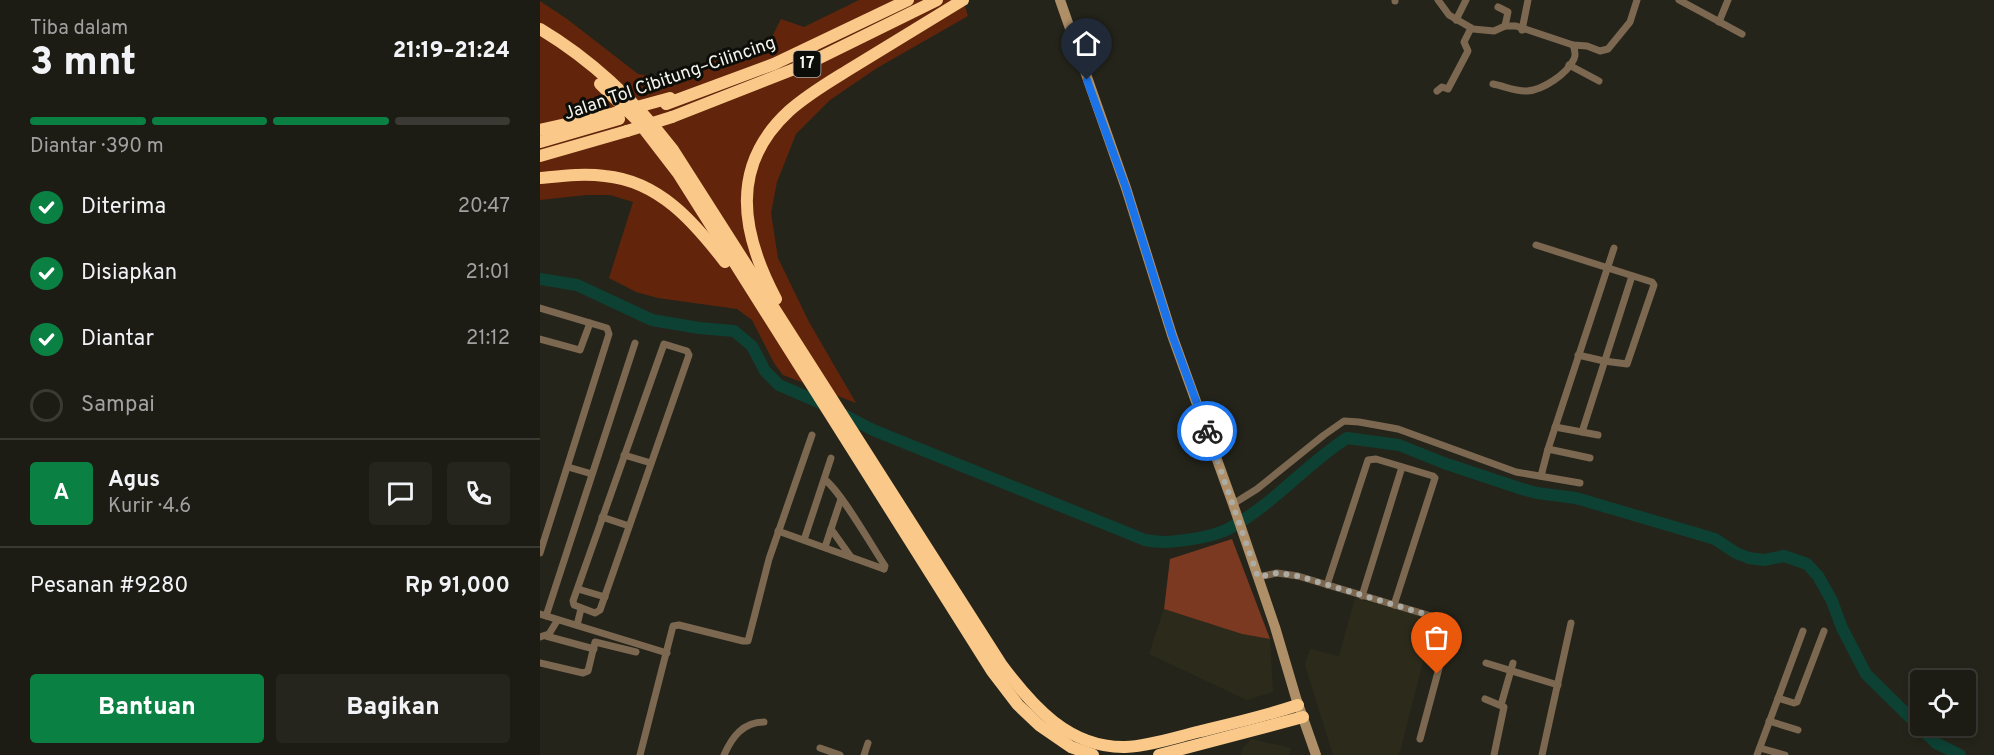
<!DOCTYPE html>
<html lang="id">
<head>
<meta charset="utf-8">
<style>
  :root { --surface:#1c1b14; --page:#25241d; --text:#f1f3f6; --muted:#a0a1a0; --line:#3a3934; --accent:#0b8043 }
  body { margin:0; font-family:Overpass,sans-serif; background:var(--page); color:var(--text); height:100vh; display:flex; flex-direction:column; font-size:22px; white-space:nowrap }
  * { box-sizing:border-box; margin:0 }
  p { font-size:20px; color:var(--muted) }
  .icon { flex:none; width:33px; height:33px; fill:none; stroke:currentColor; stroke-width:2; stroke-linecap:round; stroke-linejoin:round }
  .map { position:relative; flex:1; overflow:hidden }
  .side { display:flex; flex-direction:column; background:var(--surface); width:540px }
  .side>* { flex:none }
  .controls { position:absolute; left:1370px; top:670px; display:grid; gap:12px }
  .controls a { display:grid; place-items:center; width:66px; height:66px; border-radius:6px; background:var(--surface); box-shadow:0 3px 9px #0003,0 0 0 2px var(--line); font-size:30px }
  .pin { position:absolute; display:grid; place-items:center; width:51px; height:51px; color:#fff; margin:-62px -26px; border-radius:50% 50% 50% 0; rotate:-45deg; box-shadow:0 0 6px #0007 }
  .pin .icon { rotate:45deg }
  .courier { position:absolute; display:grid; place-items:center; width:60px; height:60px; margin:-30px; border:4px solid #1a73e8; border-radius:50%; background:#fff; color:#222; box-shadow:0 2px 8px #0007 }
  .overview em { font-style:normal; font-weight:800 }
  .overview div { display:flex; flex-direction:column-reverse }
  .overview { display:flex; align-items:center; justify-content:space-between; height:102px; padding:0 30px }
  h1 { font-size:39px; font-weight:800; line-height:45px }
  .bar { display:grid; grid-template-columns:repeat(4,1fr); gap:9px 6px; align-content:center; height:72px; padding:0 30px }
  .bar i { height:8px; border-radius:4px; background:var(--line) }
  .bar .on { background:var(--accent) }
  .bar p { grid-column:span 4 }
  .line { display:flex; align-items:center; gap:15px; padding:0 30px; border-top:2px solid var(--line) }
  .line div { flex:1 }
  .round { display:grid; place-items:center; flex:none; width:63px; height:63px; border-radius:6px; background:var(--page) }
  ol { padding:0 30px; list-style:none }
  li { display:flex; align-items:center; gap:18px; height:66px }
  li p { margin-inline-start:auto }
  li .icon { padding:6px; border-radius:50%; background:var(--accent); color:#fff; stroke-width:4 }
  li:last-child { color:var(--muted) }
  li i { width:33px; height:33px; border:3px solid var(--line); border-radius:50% }
  .primary-button { display:flex; gap:12px; margin-top:auto; padding:12px 30px }
  .primary-button a { flex:1; height:69px; border-radius:6px; background:var(--accent); color:#fff; font-size:24px; font-weight:800; line-height:69px; text-align:center }
  .primary-button a+a { background:var(--page); color:var(--text) }
  main { display:flex; flex:1; min-height:0 }
  .map>svg:first-child { display:block }
</style>
</head>
<body>
<main>
<section class="side">
<div class="overview"><div><h1>3 mnt</h1><p>Tiba dalam</p></div><em>21:19–21:24</em></div>
<div class="bar"><i class="on"></i><i class="on"></i><i class="on"></i><i></i><p>Diantar · 390 m</p></div>
<ol>
<li><svg class="icon" aria-label="check" viewBox="0 0 24 24"><path d="M5 12l5 5 9-10"/></svg>Diterima<p>20:47</p></li>
<li><svg class="icon" aria-label="check" viewBox="0 0 24 24"><path d="M5 12l5 5 9-10"/></svg>Disiapkan<p>21:01</p></li>
<li><svg class="icon" aria-label="check" viewBox="0 0 24 24"><path d="M5 12l5 5 9-10"/></svg>Diantar<p>21:12</p></li>
<li><i></i>Sampai</li>
</ol>
<div class="line" style="height:108px"><b class="round" style="background:var(--accent);color:#fff">A</b><div><b>Agus</b><p>Kurir · 4.6</p></div><a class="round"><svg class="icon" aria-label="chat" viewBox="0 0 24 24"><path d="M4 5h16v11H9l-5 4z"/></svg></a><a class="round"><svg class="icon" aria-label="phone" viewBox="0 0 24 24"><path d="M5 4h4l2 5-3 2q2 4 5 5l2-3 5 2v4C11 20 4 13 5 4z"/></svg></a></div>
<div class="line" style="height:78px"><div>Pesanan #9280</div><b>Rp 91,000</b></div>
<div class="primary-button"><a>Bantuan</a><a>Bagikan</a></div>
</section>
<div class="map">
<svg width="1454" height="755" viewBox="0 0 1454 755">
  <rect width="100%" height="100%" fill="#25241a"/>
  <g fill="#2c2b1b">
    <polygon points="815,598 894,619 859,755 793,755 765,665 770,649 799,656"/>
    <polygon points="624,609 702,634 730,639 733,692 707,700 609,654"/>
    <polygon points="711,739 751,748 749,755 701,755 702,749"/>
  </g>
  <polygon fill="#62250c" points="319,0 423,0 428,16 337,68 290,100 256,134 237,182 231,213 238,258 269,322 316,403 243,375 234,363 212,320 197,309 118,298 96,292 69,278 93,202 70,195 46,195 0,200 0,1 27,19 98,74 115,77 200,52 230,41 241,19 264,27"/>
  <polygon fill="#7a3920" points="692,539 730,639 702,634 624,609 630,559"/>
  <g fill="none" stroke-linecap="round" stroke-linejoin="round">
    <path stroke="#0d4133" stroke-width="12" d="M0,279L37,285L112,320L159,328L194,331L212,346L225,371L239,385L283,404L333,430L605,540C620,543 631,542 646,540C660,538 678,535 690,528C734,504 766,464 807,438L859,445L904,463L982,489L997,493L1036,498L1175,539L1196,553L1209,558L1224,560L1244,556L1267,564L1278,576L1292,601L1302,628L1326,674L1396,743L1420,755"/>
    <g stroke="#7c6850" stroke-width="7">
      <polyline points="898,0 909,15 933,29 954,31 965,26 976,26 1033,45 1047,46 1060,51 1068,49 1090,22 1097,0"/>
      <polyline points="1139,0 1202,34"/>
      <polyline points="855,1 855,0"/>
      <polyline points="958,7 968,12 965,26"/>
      <polyline points="916,20 926,0"/>
      <polyline points="1179,22 1188,0"/>
      <polyline points="982,30 988,0"/>
      <polyline points="1029,65 1059,81"/>
      <path d="M953,84C964,86 976,92 987,91C1003,90 1027,74 1034,59C1036,55 1035,50 1033,45"/>
      <polyline points="897,91 902,87 908,89 928,51 924,42 931,28"/>
      <polyline points="996,245 1112,282 1114,285 1087,364 1064,361 1038,355"/>
      <polyline points="0,308 67,328 69,334 0,553"/>
      <polyline points="0,339 40,350 50,323"/>
      <polygon points="124,344 147,351 149,355 60,610 55,613 34,605 33,601"/>
      <polyline points="1015,427 1058,435"/>
      <polyline points="1042,432 1092,276"/>
      <polyline points="1008,449 1050,458"/>
      <polyline points="84,455 111,463"/>
      <polyline points="28,467 52,474"/>
      <polyline points="1001,476 1008,449 1074,248"/>
      <path d="M285,480C300,490 333,548 345,566L344,569"/>
      <polyline points="693,504 717,489 784,435 804,421 819,422 858,429 976,472 1040,483"/>
      <polyline points="62,517 89,526"/>
      <polyline points="291,529 311,557"/>
      <polyline points="238,531 344,569"/>
      <polyline points="264,540 291,458"/>
      <polyline points="285,547 301,499"/>
      <polyline points="718,577 737,573 758,576 908,621 909,631 880,739"/>
      <polyline points="787,585 828,460 836,459 893,476 895,478 854,605"/>
      <polyline points="38,589 65,597"/>
      <polyline points="822,596 862,467"/>
      <polyline points="0,614 127,653"/>
      <polyline points="6,616 95,343"/>
      <polyline points="37,625 41,609"/>
      <polyline points="6,636 54,649"/>
      <polyline points="0,637 9,634 17,621"/>
      <polyline points="0,663 43,673 48,671 55,642 96,652"/>
      <polyline points="946,663 1018,685"/>
      <polyline points="1238,698 1254,703 1257,702 1284,631"/>
      <polyline points="945,699 964,707 954,755"/>
      <polyline points="961,705 973,663"/>
      <polyline points="1229,721 1258,730"/>
      <polyline points="280,748 300,755"/>
      <polyline points="1220,748 1245,755"/>
      <polyline points="100,755 133,626 139,625 203,641 208,641 229,559 272,435"/>
      <path d="M184,755C192,737 203,722 224,722"/>
      <polyline points="324,755 328,743"/>
      <polyline points="1002,755 1031,623"/>
      <polyline points="1217,755 1263,631"/>
    </g>
    <polyline stroke="#af8f67" stroke-width="10" points="520,0 586,188 632,335 693,504 735,627 756,698 776,755"/>
    <g stroke="#fac989" stroke-width="12">
      <path d="M0,29C52,60 96,102 133,150L461,664C492,706 529,748 585,747C609,746 633,738 657,732C690,724 725,716 758,705"/>
      <polyline points="60,84 98,121 138,173 452,671 478,705 499,725 531,747 553,755"/>
      <polyline points="126,104 234,64 368,0"/>
      <polyline points="132,117 267,64 397,0"/>
      <polyline points="0,130 75,113"/>
      <polyline points="0,142 79,119"/>
      <polyline points="0,156 87,131"/>
      <path d="M0,178C21,176 43,173 65,176C119,181 154,222 185,262"/>
      <path d="M236,299C201,233 189,166 249,111C268,94 289,82 310,69C347,46 386,23 423,0"/>
      <polyline points="619,755 763,717"/>
    </g>
    <g stroke="#fac989" stroke-width="12">
      <polyline points="75,113 130,98"/>
      <polyline points="87,131 132,117"/>
    </g>
  </g>
  <g fill="none" stroke-linecap="round" stroke-linejoin="round">
    <polyline stroke="#acaca4" stroke-width="6" stroke-dasharray="0 10.8" points="667,431 718,577 737,573 758,576 908,621 910,625 909,631 897,674"/>
    <polyline stroke="#1a73e8" stroke-width="8" points="547,80 586,188 632,335 667,431"/>
  </g>
  <g text-anchor="middle" dominant-baseline="central" stroke-width="6" stroke-linejoin="round" paint-order="stroke">
    <rect fill="#0d0d09" stroke="#afafa9" stroke-width="1.5" x="253.5" y="51" width="27" height="26" rx="4.5"/>
    <g font-size="16" font-weight="bold" fill="#f5f5ee">
      <text x="267" y="64">17</text>
    </g>
    <g font-size="18" fill="#f5f5ee" stroke="#0d0d09">
      <text transform="translate(130 79) rotate(-19)">Jalan Tol Cibitung–Cilincing</text>
    </g>
  </g>
</svg>
<div class="controls">
<a><svg class="icon" aria-label="locate" viewBox="0 0 24 24"><circle cx="12" cy="12" r="6"/><path d="M12 2v4M12 18v4M2 12h4M18 12h4"/></svg></a>
</div>
<div class="pin" style="left:897px;top:674px;background:#ea580c"><svg class="icon" aria-label="bag" viewBox="0 0 24 24"><path d="M5 8h14l-1 12H6zM9 8a3 3 0 0 1 6 0"/></svg></div>
<div class="pin" style="left:547px;top:80px;background:#1f2937"><svg class="icon" aria-label="home" viewBox="0 0 24 24"><path d="M3 11l9-7 9 7M6 9v11h12V9"/></svg></div>
<div class="courier" style="left:667px;top:431px"><svg class="icon" aria-label="bike" viewBox="0 0 24 24"><circle cx="6" cy="16" r="4"/><circle cx="18" cy="16" r="4"/><path d="M6 16l4-8h5l3 8M10 8l3 8H6M13 5h3"/></svg></div>
</div>
</main>
</body>
</html>
